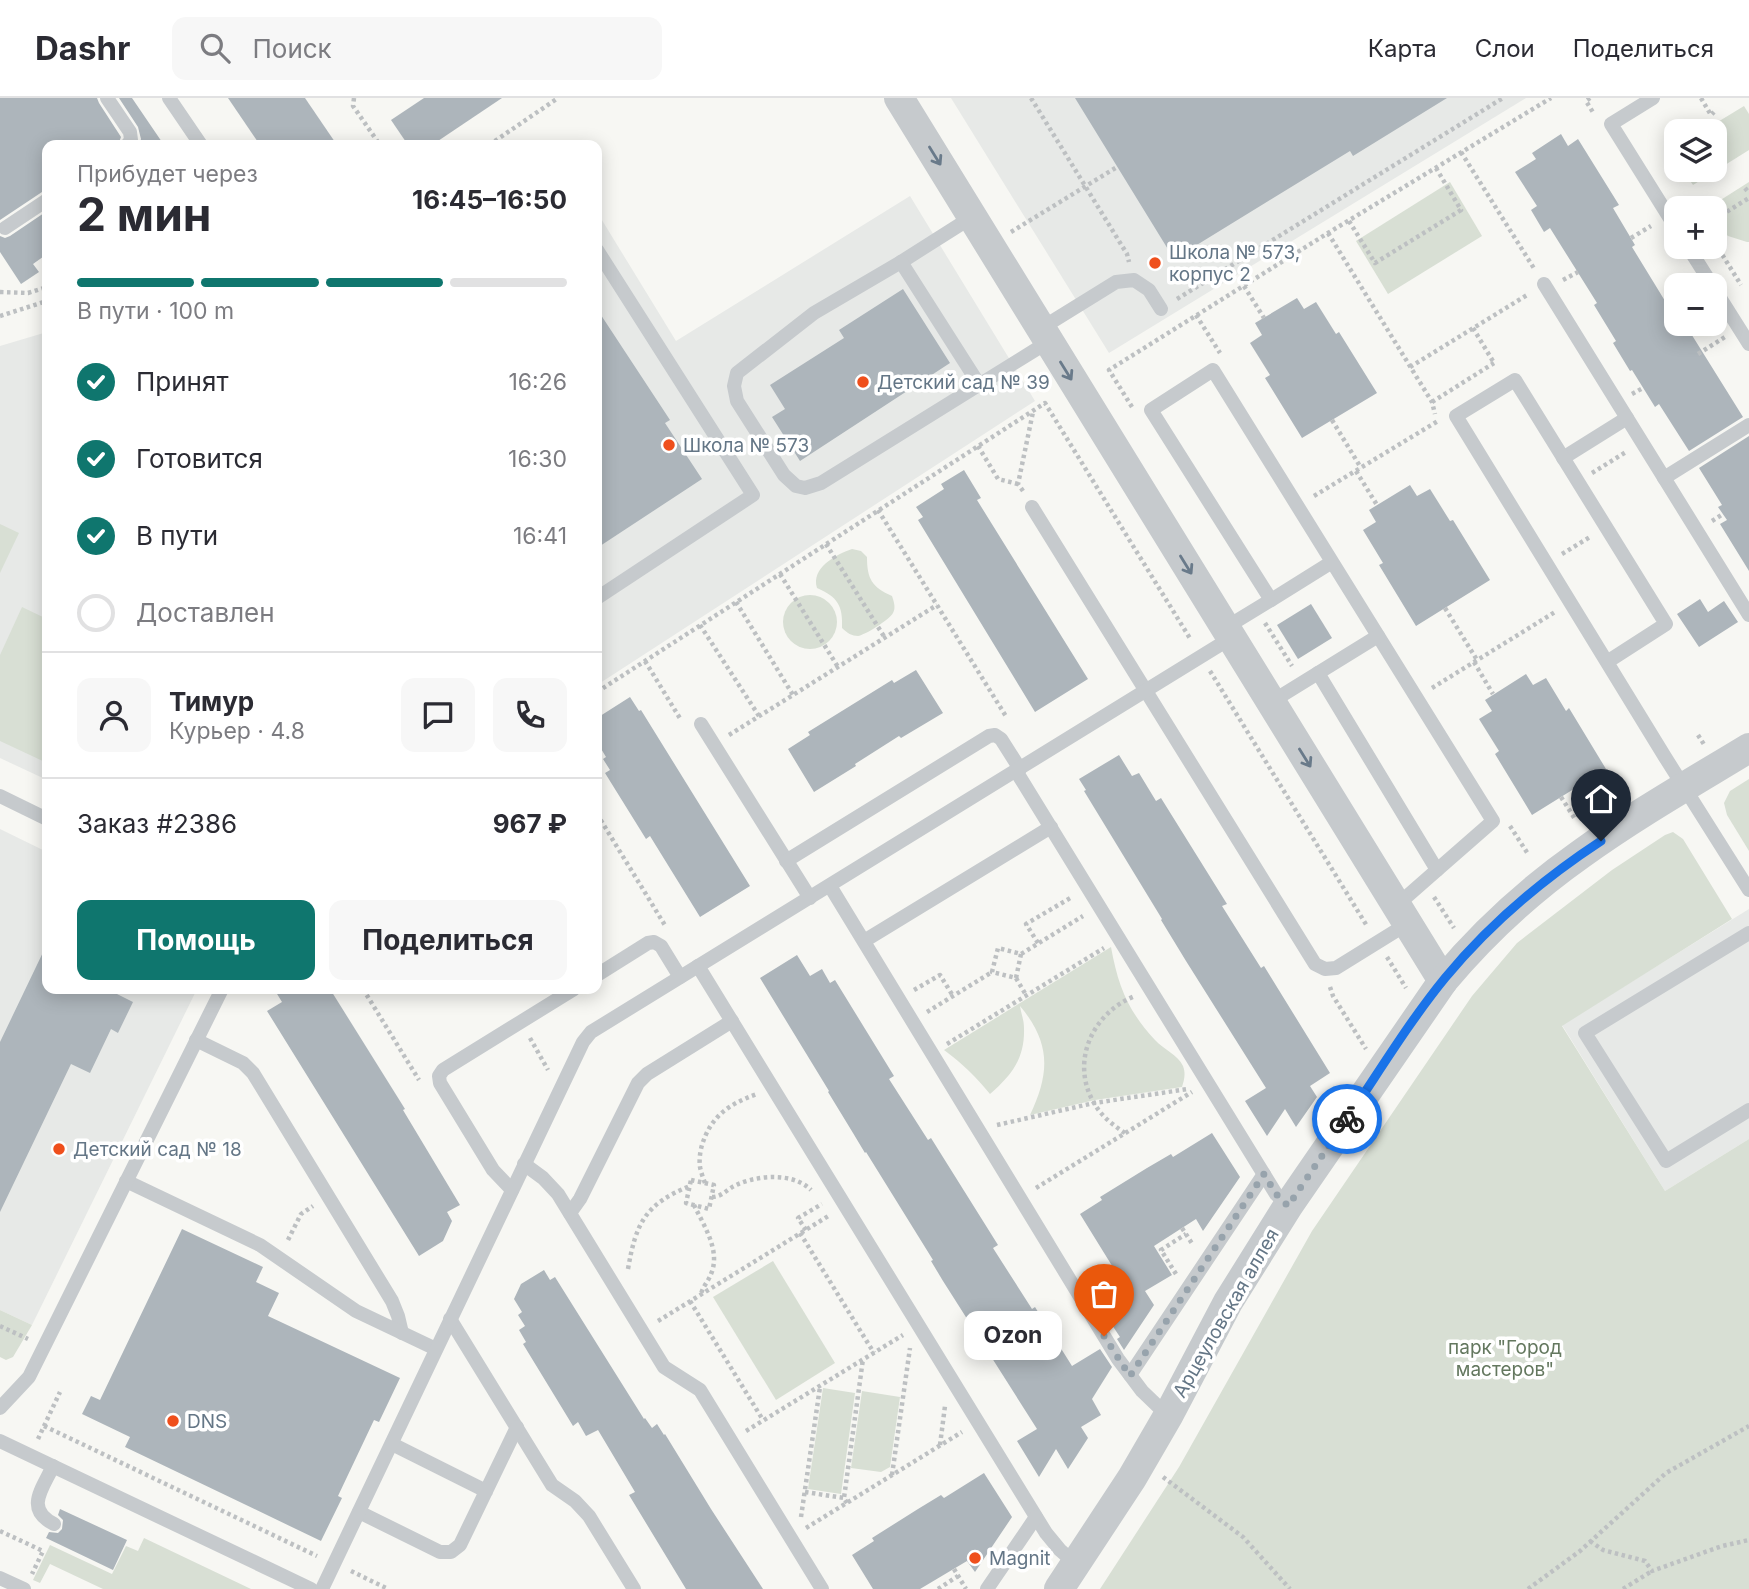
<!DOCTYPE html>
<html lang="ru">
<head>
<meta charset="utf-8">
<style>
  :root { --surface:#fff; --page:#f7f7f7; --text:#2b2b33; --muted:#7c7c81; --line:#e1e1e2; --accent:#0f766e }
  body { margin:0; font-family:Inter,sans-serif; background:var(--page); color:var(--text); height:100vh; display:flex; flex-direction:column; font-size:26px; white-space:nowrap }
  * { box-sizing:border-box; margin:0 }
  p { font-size:23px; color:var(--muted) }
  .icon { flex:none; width:38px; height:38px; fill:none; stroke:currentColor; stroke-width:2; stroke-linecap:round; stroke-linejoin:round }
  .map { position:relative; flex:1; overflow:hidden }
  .panel { position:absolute; left:42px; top:42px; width:560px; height:854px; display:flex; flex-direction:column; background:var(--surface); border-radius:14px; box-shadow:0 4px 18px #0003 }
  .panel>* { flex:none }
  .fabs { position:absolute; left:1664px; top:21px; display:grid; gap:14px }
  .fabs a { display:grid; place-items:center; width:63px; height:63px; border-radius:14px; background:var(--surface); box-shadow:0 4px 18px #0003; font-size:35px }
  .pin { position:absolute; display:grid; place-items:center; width:60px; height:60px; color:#fff; margin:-72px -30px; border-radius:50% 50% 50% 0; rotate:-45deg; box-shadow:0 0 7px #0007 }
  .pin .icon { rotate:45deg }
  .courier { position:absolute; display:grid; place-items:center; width:70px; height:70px; margin:-35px; border:5px solid #1a73e8; border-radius:50%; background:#fff; color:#222; box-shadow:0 2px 9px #0007 }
  .bubble { position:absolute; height:49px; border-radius:14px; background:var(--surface); box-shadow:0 4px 18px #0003; font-size:23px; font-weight:700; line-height:49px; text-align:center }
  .overview em { font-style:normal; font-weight:700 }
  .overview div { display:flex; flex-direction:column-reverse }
  .overview { display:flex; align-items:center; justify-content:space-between; height:119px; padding:0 35px }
  h1 { font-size:46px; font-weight:700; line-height:52px }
  .bar { display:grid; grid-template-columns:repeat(4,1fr); gap:10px 7px; align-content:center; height:84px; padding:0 35px }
  .bar i { height:9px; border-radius:5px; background:var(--line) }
  .bar .active { background:var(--accent) }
  .bar p { grid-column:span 4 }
  .line { display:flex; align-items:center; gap:18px; padding:0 35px; border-top:2px solid var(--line) }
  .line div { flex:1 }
  .round { display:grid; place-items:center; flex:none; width:74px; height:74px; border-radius:14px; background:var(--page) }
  ol { padding:0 35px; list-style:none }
  li { display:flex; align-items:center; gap:21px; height:77px }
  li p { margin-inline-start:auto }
  li .icon { padding:7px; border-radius:50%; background:var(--accent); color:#fff; stroke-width:4 }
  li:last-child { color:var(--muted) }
  li i { width:38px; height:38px; border:4px solid var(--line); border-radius:50% }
  .button { display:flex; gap:14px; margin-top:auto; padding:14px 35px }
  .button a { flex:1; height:80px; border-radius:14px; background:var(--accent); color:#fff; font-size:28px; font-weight:700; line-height:80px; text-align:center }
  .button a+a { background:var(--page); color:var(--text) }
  header { display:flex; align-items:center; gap:42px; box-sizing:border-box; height:98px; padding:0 35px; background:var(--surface); border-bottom:2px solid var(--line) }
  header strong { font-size:33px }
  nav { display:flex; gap:38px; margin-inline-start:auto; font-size:24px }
  .search { width:490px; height:63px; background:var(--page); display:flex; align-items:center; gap:18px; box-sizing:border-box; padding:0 24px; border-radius:14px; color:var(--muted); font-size:26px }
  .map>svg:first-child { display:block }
</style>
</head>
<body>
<header>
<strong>Dashr</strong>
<div class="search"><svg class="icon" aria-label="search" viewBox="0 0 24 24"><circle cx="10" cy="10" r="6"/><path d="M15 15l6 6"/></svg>Поиск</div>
<nav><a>Карта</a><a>Слои</a><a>Поделиться</a></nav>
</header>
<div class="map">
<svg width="1749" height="1491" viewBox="0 0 1749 1491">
  <rect width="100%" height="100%" fill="#f7f7f3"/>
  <g fill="#e7e9e7">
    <polygon points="951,0 1526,0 1109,255"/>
    <polygon points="910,98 1035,303 597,587 597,114 676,243"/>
    <polygon points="47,234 47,682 0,660 0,248"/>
    <polygon points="0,731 47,754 47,891 197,891 32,1227 0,1212"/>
    <polygon points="1749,811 1749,1041 1665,1093 1562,927"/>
  </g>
  <g fill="#d8dfd4">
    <polygon points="1744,8 1749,16 1749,52 1693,87 1683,72 1715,72 1715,33 1703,33"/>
    <polygon points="1450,84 1482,138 1388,196 1356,143"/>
    <polygon points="1749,84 1749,144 1747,144 1728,138 1715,125 1715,110 1708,110"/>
    <polygon points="0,426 19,435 0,475"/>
    <path d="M852,451L861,453L867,459C867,481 872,489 892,498C894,504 896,510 893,515C889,522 865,537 858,538C852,538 847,535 842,530C843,508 838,499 817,490C811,470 835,457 852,451Z"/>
    <circle cx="810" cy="524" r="27"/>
    <polygon points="22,509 47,521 47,665 0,643 0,557"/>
    <polygon points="1749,681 1749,753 1727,717 1724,705 1730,693"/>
    <polygon points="1673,734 1683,741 1732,821 1562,928 1665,1093 1749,1041 1749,1491 1100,1491 1179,1369 1312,1133 1472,898 1517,845 1612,772 1665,737"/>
    <path d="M1111,849C1118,888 1128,913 1155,942C1163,951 1178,957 1183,968C1186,976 1184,982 1182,989L1095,1002L1030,1017C1050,975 1051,945 1020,908C1021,915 1024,922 1024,930C1025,960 1012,977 990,996C976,979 962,965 944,952Z"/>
    <polygon points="773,1163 835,1265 776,1302 713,1199"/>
    <polygon points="0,1212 32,1227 13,1259 6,1262 0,1259"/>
    <polygon points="823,1290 855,1295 841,1396 808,1391"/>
    <polygon points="862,1293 900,1299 890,1369 881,1374 851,1370"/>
    <polygon points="144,1440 251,1491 103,1491 50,1466 40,1485 33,1482 50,1447 112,1476 126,1448 138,1453"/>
  </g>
  <g fill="#adb5bb">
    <polygon points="0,0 97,0 99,5 121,39 118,47 47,47 47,92 42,94 0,122"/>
    <polygon points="119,0 132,0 164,47 139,47 141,41 138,29"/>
    <polygon points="228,0 305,0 337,47 260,47"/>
    <polygon points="424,0 502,0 432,47 408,47 391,22"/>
    <polygon points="1075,0 1447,0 1353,58 1350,53 1174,161"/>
    <polygon points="1561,36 1568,48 1578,41 1619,107 1613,110 1635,147 1632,149 1673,216 1676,213 1676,226 1685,226 1743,319 1689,353 1659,306 1655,309 1632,272 1630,273 1613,245 1616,243 1594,207 1597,205 1550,130 1544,134 1531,112 1537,108 1515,74 1536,61 1532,55"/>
    <polygon points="47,113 47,156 33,166 39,174 21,186 0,154 0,138 5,140 10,138"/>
    <polygon points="903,191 950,265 800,363 772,319 785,311 770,287 844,240 839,232"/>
    <polygon points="1297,200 1304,211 1316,204 1336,236 1339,234 1377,295 1302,340 1265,280 1270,277 1250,245 1262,237 1255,225"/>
    <polygon points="597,211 670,322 665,325 702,381 597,450"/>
    <polygon points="1749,338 1749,473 1720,426 1727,422 1718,409 1722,407 1699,370"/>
    <polygon points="964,372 981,400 977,402 1088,581 1035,614 918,422 923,419 916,409 944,391 941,386"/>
    <polygon points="1410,387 1417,398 1430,391 1450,423 1453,422 1490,482 1416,528 1379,467 1383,465 1363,432 1376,424 1369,412"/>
    <polygon points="1700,501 1708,514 1724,503 1738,524 1699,549 1677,516"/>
    <polygon points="1311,506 1332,540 1298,561 1277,527"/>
    <polygon points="916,572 943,615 901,640 899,638 855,666 856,668 814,694 788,651 810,637 808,634 892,582 894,585"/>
    <polygon points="1526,576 1533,587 1546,580 1566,613 1569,610 1606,671 1532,717 1495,656 1499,653 1479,621 1492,613 1485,602"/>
    <polygon points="630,599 639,613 641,612 750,788 700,819 650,738 646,741 605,675 610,672 603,661 606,659 597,644 597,620"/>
    <polygon points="1119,657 1132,678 1139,675 1156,703 1161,700 1227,806 1222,808 1261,870 1264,868 1330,975 1310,988 1317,999 1296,1029 1285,1011 1267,1038 1245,1003 1266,990 1186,863 1161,822 1162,821 1084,693 1086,692 1079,681"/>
    <polygon points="47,846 47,891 107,891 133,904 118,935 111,931 90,975 71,966 0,1114 0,944"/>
    <polygon points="797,857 810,878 822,871 830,885 835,882 894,978 889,981 928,1042 931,1040 998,1147 993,1150 1032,1211 1035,1209 1072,1268 1100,1251 1112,1269 1092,1301 1101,1317 1081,1329 1088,1340 1068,1371 1056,1351 1039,1379 1017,1343 1037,1331 943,1183 931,1163 933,1162 866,1054 865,1055 853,1035 828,994 829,993 760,880"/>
    <polygon points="274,891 330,891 405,1011 403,1012 460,1107 447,1114 452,1123 443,1143 419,1158 267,913 282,904"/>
    <polygon points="1212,1035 1240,1079 1203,1133 1196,1121 1154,1148 1172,1177 1145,1193 1154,1207 1124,1252 1117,1241 1120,1239 1108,1221 1127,1192 1080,1116 1102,1102 1100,1099 1147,1070 1171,1056 1173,1059"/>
    <polygon points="182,1131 263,1169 256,1184 279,1195 268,1218 400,1280 379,1324 374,1322 338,1398 342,1400 321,1443 125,1349 130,1339 82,1316 91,1298 100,1302"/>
    <polygon points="544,1172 550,1182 555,1179 644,1321 645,1320 652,1330 657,1326 664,1337 665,1336 711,1411 763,1491 686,1491 629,1397 635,1394 598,1332 586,1338 578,1324 573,1328 523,1246 526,1244 519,1232 525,1228 518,1217 522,1214 514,1201 521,1186"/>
    <polygon points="984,1375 1012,1419 975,1474 967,1463 920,1491 873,1491 852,1457 874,1443 872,1440 918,1411 941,1397 944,1400"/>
    <polygon points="60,1411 127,1442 113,1472 46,1440 49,1434 58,1435 62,1431 63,1422 58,1417"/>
  </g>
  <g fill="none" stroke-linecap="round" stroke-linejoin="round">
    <g stroke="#bdc0c2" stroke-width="4.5" stroke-dasharray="3.5 3.5" stroke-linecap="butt">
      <polyline points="354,0 353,8 380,47"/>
      <polyline points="1031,0 1127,156 1129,164"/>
      <polyline points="1590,0 1586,3 1594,16"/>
      <polyline points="1701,0 1711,17 1714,14"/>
      <polyline points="489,47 558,0"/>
      <polyline points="1461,54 1535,172"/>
      <polyline points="1745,90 1749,95"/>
      <polyline points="1715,121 1749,100"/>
      <polyline points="1349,123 1375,165 1461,112 1436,70"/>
      <polyline points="1011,134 1117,69"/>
      <polyline points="1328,135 1432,304 1435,316"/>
      <polyline points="1631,140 1651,128"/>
      <polyline points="1715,145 1741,187"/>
      <polyline points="1563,182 1578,174"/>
      <polyline points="1244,188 1264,220"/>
      <polyline points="0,194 28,195 47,189"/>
      <polyline points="1177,201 1503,0"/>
      <polyline points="1196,217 1220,255"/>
      <polyline points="0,218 47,203"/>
      <polyline points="1473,230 1494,265"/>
      <polyline points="1698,256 1725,239"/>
      <polyline points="1410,269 1527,197"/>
      <polyline points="1632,296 1643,290"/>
      <polyline points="1432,304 1494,265"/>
      <polyline points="1132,309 1109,272 1328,135 1551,0"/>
      <polyline points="1332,322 1361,370"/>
      <polyline points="978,348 998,381 1018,386"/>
      <polyline points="1356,373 1377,407"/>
      <polyline points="1592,375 1626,354"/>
      <polyline points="1023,393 1018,386 1033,314"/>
      <polyline points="1314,398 1438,323"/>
      <polyline points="878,412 1007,620"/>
      <polyline points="1712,423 1723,416"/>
      <polyline points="826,446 885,540"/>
      <polyline points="1562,456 1590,439"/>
      <polyline points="780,476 838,569"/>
      <polyline points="736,504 793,597"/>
      <polyline points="1445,510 1477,562"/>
      <polyline points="1265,525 1292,568"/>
      <polyline points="700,527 759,618"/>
      <polyline points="645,563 681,622"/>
      <polyline points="1474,564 1493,596"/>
      <polyline points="1210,573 1367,828"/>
      <polyline points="1432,590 1555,514"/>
      <polyline points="597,594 1045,305 1191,542"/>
      <polyline points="729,637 937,507"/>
      <polyline points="1698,637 1705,648"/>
      <polyline points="1561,699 1575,721"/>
      <polyline points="597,716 666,829"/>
      <polyline points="1510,728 1528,756"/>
      <polyline points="1434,799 1454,830"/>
      <polyline points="1038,845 1026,826 1072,799"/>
      <polyline points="1021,856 1016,880 992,874 998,850 1021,856 1083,818"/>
      <polyline points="1387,859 1406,890"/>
      <polyline points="1016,880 1026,897"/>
      <polyline points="1330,889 1333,898 1366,951"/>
      <polyline points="363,891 419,982"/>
      <polyline points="914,892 940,877 953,898"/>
      <polyline points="927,914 992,874"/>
      <polyline points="530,940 548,972"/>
      <polyline points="947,946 1104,850"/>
      <polyline points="997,1027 1094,1005 1188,991"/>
      <path d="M1125,1035C1113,1027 1101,1018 1094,1005C1070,964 1092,915 1135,898"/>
      <polygon points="691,1082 714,1087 709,1111 686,1105"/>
      <path d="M705,1085C703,1080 701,1074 700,1069C699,1062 700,1054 702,1047C711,1018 729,1006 757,996"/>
      <polyline points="1036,1090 1192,994"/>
      <path d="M712,1099C722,1099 727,1091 736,1087C753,1079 779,1076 797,1083C802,1085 807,1088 811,1092"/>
      <path d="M694,1107C704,1128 721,1153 711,1176C708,1184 703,1188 701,1196"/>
      <polyline points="1182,1130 1193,1147"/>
      <polyline points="806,1132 798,1120 822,1106"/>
      <polyline points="800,1135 874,1255"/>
      <polyline points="288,1142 301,1116 313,1108"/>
      <path d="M628,1171C636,1125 645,1106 690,1088"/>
      <polyline points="1176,1176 1161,1152 1186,1136"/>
      <polyline points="690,1203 763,1322"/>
      <polyline points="658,1223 830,1117"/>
      <polyline points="0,1228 28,1241"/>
      <polyline points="44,1328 317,1458"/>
      <polyline points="746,1333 903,1237"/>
      <polyline points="38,1341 60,1294"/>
      <polyline points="940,1347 945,1308"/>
      <polyline points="892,1377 910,1250"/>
      <polyline points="1163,1379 1243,1439 1290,1491"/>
      <polyline points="805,1394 844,1400"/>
      <polyline points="847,1405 844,1400 863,1261"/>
      <polyline points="801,1419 820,1289"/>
      <polyline points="806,1430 962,1334"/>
      <polyline points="0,1433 43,1453 32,1476"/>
      <polyline points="1590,1443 1603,1452 1645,1463 1652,1473 1722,1448 1749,1442"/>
      <polyline points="954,1471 966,1491"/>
      <polyline points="351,1473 388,1491"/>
      <polyline points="938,1491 958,1478"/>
      <polyline points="1528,1491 1580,1453 1666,1375 1749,1328"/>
      <polyline points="1623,1491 1652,1473"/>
    </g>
    <g stroke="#c6cacd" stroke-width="14">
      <polyline points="107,0 130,34 131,42 127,47"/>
      <polyline points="169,0 201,47"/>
      <polyline points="1653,0 1611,26 1676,130"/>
      <polyline points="5,130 47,102"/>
      <polyline points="1688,149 1712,187"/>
      <polyline points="597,152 753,397 597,500"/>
      <polyline points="901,164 972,119"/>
      <polyline points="1544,186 1749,517"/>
      <polyline points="1715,192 1749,246"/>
      <polyline points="1040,231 1116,184 1134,182 1149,192 1161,211"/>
      <polyline points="980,288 901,164 814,215 737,275 734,288 737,303 784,377 796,388 805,390 821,385 1048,244"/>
      <polyline points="1563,360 1627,320"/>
      <polyline points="1664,380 1749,327"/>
      <polyline points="1032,409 1315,866 1325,871 1336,870 1407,826"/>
      <polyline points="1332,464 1271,502 1151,312 1213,272 1493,723 1437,772"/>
      <polyline points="1225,530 1271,502"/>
      <polyline points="1607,564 1666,526 1515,282 1456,318 1665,659 1749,792"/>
      <polyline points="1318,575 1437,772 1396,808"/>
      <polyline points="1271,604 1378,538"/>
      <polyline points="701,626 810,800"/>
      <polyline points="1016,673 1276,1096 1288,1108"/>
      <polyline points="0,698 47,721"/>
      <polyline points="786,763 989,638 995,637 1001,641 1020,671"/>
      <polyline points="830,788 1118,1261 1142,1293 1168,1318"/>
      <polyline points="1749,835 1585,935 1666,1063 1749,1012"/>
      <polyline points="864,843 1051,729"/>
      <polyline points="698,868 1046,1435 1060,1452 1076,1466"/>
      <polyline points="597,877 648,845 654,844 661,848 680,879"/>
      <polyline points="196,942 243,965 253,975 392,1203 398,1218 402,1235"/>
      <polyline points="524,1066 543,1080 558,1096 664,1269 700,1292 822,1491"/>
      <polyline points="126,1083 260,1147 356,1213 436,1251"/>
      <polyline points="512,1092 493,1072 440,985 439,978 443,972 574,891"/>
      <polyline points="570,1115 580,1101 638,985 647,976 732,923"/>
      <polyline points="450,1221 552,1387 575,1403 589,1418 634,1491"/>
      <polyline points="1130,1277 1264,1076"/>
      <polyline points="0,1310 29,1279 222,891"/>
      <polyline points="0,1343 311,1491"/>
      <polyline points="392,1346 486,1393"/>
      <path d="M53,1368C43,1390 24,1411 54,1426"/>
      <polyline points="359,1414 440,1454 451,1454 460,1447 517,1329"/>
      <polyline points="0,1480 24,1491"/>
      <polyline points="322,1491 583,944 591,934 1231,540"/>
      <polyline points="987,1491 1036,1419"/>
    </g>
    <g stroke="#c6cacd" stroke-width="30">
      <polyline points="899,0 1443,883"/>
      <path d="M1059,1491L1132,1380L1168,1318L1228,1204L1288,1108L1443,883C1483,835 1530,792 1581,756C1635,717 1693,684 1749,650"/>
    </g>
  </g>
  <defs><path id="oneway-shaft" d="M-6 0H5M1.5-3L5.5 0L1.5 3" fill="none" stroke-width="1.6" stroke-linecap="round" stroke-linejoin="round" transform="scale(1.75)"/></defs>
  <g stroke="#697a8a">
    <use href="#oneway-shaft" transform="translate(935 58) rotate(58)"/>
    <use href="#oneway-shaft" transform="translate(1066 273) rotate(58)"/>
    <use href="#oneway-shaft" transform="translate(1186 467) rotate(58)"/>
    <use href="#oneway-shaft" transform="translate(1305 660) rotate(58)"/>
  </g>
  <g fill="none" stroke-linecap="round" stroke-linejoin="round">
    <polyline stroke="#97a3ac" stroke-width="7" stroke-dasharray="0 12.6" points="1104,1238 1130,1278 1264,1076 1276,1096 1288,1108 1347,1021"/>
    <path stroke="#1a73e8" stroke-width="9" d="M1347,1021C1379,974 1409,924 1445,880C1489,827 1543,781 1601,743"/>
  </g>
  <g fill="#ef4f1c" stroke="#fff" stroke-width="2.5">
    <circle cx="1155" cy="165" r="7"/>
    <circle cx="863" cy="284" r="7"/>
    <circle cx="669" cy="347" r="7"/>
    <circle cx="59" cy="1051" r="7"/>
    <circle cx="173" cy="1323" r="7"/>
    <circle cx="975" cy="1460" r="7"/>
  </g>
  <g text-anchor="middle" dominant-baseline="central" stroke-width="7" stroke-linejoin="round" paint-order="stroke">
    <g font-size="19" fill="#647686" stroke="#fff" text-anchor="start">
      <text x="1169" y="154">Школа № 573,<tspan x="1169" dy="22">корпус 2</tspan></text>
      <text x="877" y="284">Детский сад № 39</text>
      <text x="683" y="347">Школа № 573</text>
      <text x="73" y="1051">Детский сад № 18</text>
      <text x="187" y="1323">DNS</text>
      <text x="989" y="1460">Magnit</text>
    </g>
    <g font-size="19" fill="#647686" stroke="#fff">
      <text transform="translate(1226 1215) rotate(-60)">Арцеуловская аллея</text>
    </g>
    <g font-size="19" fill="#64785f" stroke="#fff">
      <text x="1505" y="1249">парк "Город<tspan x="1505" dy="22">мастеров"</tspan></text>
    </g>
  </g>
</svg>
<div class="fabs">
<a><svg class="icon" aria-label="layers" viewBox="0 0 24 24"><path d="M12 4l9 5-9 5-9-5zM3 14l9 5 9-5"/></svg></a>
<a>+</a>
<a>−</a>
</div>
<div class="pin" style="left:1104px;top:1238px;background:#ea580c"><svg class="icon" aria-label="bag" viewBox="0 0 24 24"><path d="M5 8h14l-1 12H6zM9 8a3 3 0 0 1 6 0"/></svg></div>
<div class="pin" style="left:1601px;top:743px;background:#1f2937"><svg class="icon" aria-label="home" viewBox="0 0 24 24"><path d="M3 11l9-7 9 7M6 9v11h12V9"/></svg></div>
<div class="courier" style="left:1347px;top:1021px"><svg class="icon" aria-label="bike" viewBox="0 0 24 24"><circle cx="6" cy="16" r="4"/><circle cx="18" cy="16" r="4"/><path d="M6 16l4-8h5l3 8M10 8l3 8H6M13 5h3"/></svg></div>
<div class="bubble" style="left:964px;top:1213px;width:98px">Ozon</div>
<section class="panel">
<div class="overview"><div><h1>2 мин</h1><p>Прибудет через</p></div><em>16:45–16:50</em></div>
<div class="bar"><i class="active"></i><i class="active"></i><i class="active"></i><i></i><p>В пути · 100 m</p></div>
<ol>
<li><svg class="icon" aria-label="check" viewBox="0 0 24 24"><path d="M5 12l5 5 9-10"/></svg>Принят<p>16:26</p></li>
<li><svg class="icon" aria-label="check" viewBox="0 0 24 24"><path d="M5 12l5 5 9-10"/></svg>Готовится<p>16:30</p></li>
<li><svg class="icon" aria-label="check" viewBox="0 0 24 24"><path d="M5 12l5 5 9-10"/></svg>В пути<p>16:41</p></li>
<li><i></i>Доставлен</li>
</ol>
<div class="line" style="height:126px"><a class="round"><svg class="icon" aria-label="person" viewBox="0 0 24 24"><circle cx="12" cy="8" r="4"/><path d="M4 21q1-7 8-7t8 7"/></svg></a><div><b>Тимур</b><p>Курьер · 4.8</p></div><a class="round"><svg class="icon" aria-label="chat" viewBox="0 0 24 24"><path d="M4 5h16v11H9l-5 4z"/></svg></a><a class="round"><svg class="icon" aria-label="phone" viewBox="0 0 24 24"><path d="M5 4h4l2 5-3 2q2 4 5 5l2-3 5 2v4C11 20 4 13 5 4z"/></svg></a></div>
<div class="line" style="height:91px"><div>Заказ #2386</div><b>967 ₽</b></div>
<div class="button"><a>Помощь</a><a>Поделиться</a></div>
</section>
</div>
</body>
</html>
